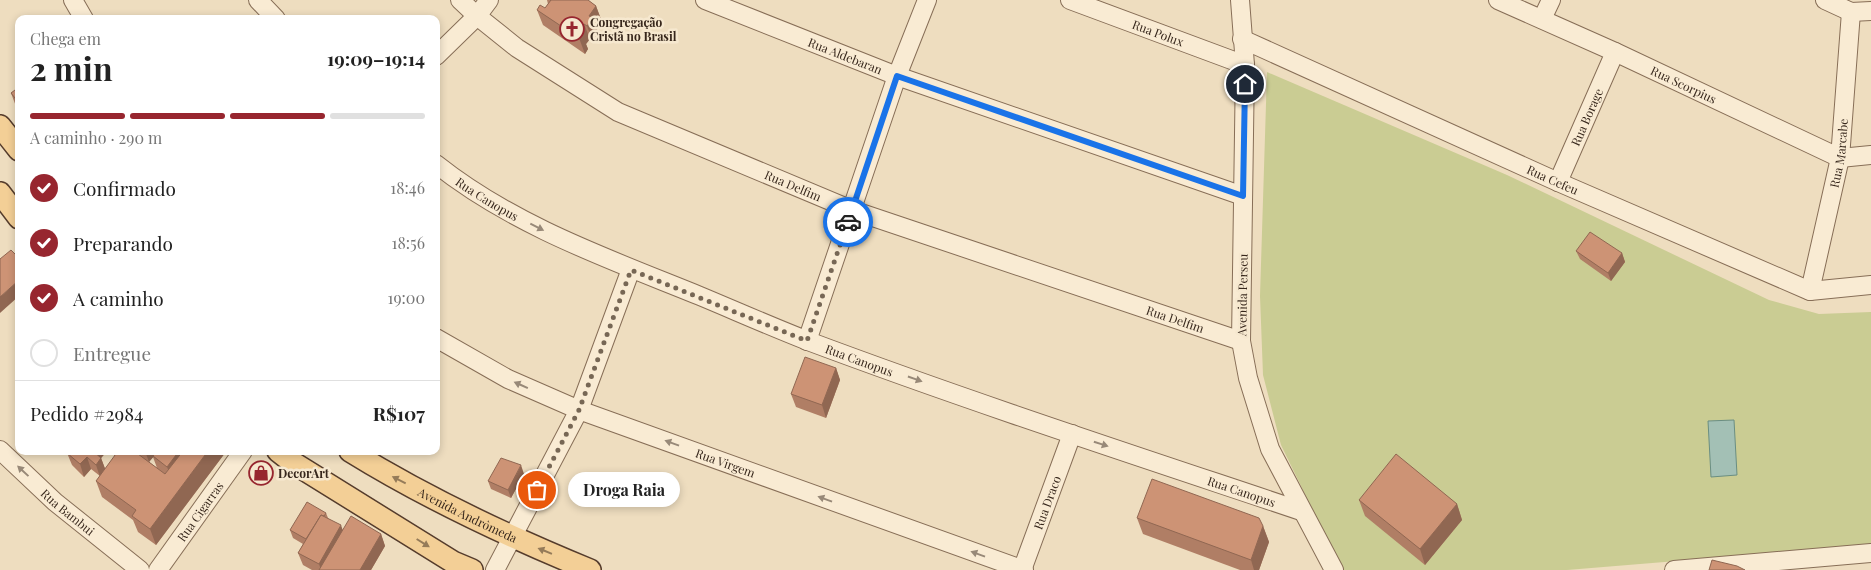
<!DOCTYPE html>
<html lang="pt">
<head>
<meta charset="utf-8">
<style>
  :root { --surface:#fff; --page:#f6f6f6; --text:#222; --muted:#767676; --line:#e0e0e0; --accent:#97262f }
  body { margin:0; font-family:"Playfair Display",serif; background:var(--page); color:var(--text); height:100vh; display:flex; flex-direction:column; font-size:19px; white-space:nowrap }
  * { box-sizing:border-box; margin:0 }
  p { font-size:16px; color:var(--muted) }
  .icon { flex:none; width:28px; height:28px; fill:none; stroke:currentColor; stroke-width:2; stroke-linecap:round; stroke-linejoin:round }
  .map { position:relative; flex:1; overflow:hidden }
  .sheet { position:absolute; left:15px; top:15px; width:425px; height:440px; display:flex; flex-direction:column; background:var(--surface); border-radius:10px; box-shadow:0 2px 8px #0003 }
  .sheet>* { flex:none }
  .pin { position:absolute; display:grid; place-items:center; width:42px; height:42px; color:#fff; margin:-21px; border:2px solid #fff; border-radius:50%; box-shadow:0 1px 5px #0007 }
  .courier { position:absolute; display:grid; place-items:center; width:50px; height:50px; margin:-25px; border:4px solid #1a73e8; border-radius:50%; background:#fff; color:#222; box-shadow:0 1px 6px #0007 }
  .bubble { position:absolute; height:35px; border-radius:18px; background:var(--surface); box-shadow:0 2px 8px #0003; font-size:16px; font-weight:700; line-height:35px; text-align:center }
  .summary em { font-style:normal; font-weight:700 }
  .summary div { display:flex; flex-direction:column-reverse }
  .summary { display:flex; align-items:center; justify-content:space-between; height:85px; padding:0 15px }
  h1 { font-size:32px; font-weight:700; line-height:38px }
  .bar { display:grid; grid-template-columns:repeat(4,1fr); gap:8px 5px; align-content:center; height:60px; padding:0 15px }
  .bar i { height:6px; border-radius:4px; background:var(--line) }
  .bar .active { background:var(--accent) }
  .bar p { grid-column:span 4 }
  .line { display:flex; align-items:center; gap:12px; padding:0 15px; border-top:1px solid var(--line) }
  .line div { flex:1 }
  ol { padding:0 15px; list-style:none }
  li { display:flex; align-items:center; gap:15px; height:55px }
  li p { margin-inline-start:auto }
  li .icon { padding:5px; border-radius:50%; background:var(--accent); color:#fff; stroke-width:4 }
  li:last-child { color:var(--muted) }
  li i { width:28px; height:28px; border:2px solid var(--line); border-radius:50% }
  .map>svg:first-child { display:block }
</style>
</head>
<body>
<div class="map">
<svg width="1871" height="570" viewBox="0 0 1871 570">
  <rect width="100%" height="100%" fill="#eeddbf"/>
  <polygon fill="#cacc93" points="1267,72 1507,175 1769,300 1819,314 1871,312 1871,545 1567,570 1342,570 1281,445 1263,375 1260,296"/>
  <polygon fill="#a3c0b5" stroke="#6a8e82" points="1734,420 1737,475 1711,477 1708,421"/>
  <g fill="none" stroke-linecap="round" stroke-linejoin="round">
    <g stroke="#876e57" stroke-width="20">
      <g id="minor">
        <polyline points="73,0 84,19"/>
        <polyline points="258,0 276,19"/>
        <path id="s1" d="M460,0L477,16L517,48L618,112L852,210L1241,341"/>
        <path id="s2" d="M705,0L897,76L1243,196"/>
        <path id="s3" d="M1070,0L1245,65"/>
        <polyline points="1240,0 1245,65 1241,341 1248,378 1270,449 1334,570"/>
        <path id="s4" d="M1498,0L1615,52L1840,158L1871,155"/>
        <polyline points="1825,0 1851,12"/>
        <polyline points="1851,12 1871,11"/>
        <polyline points="1542,19 1551,0"/>
        <path id="s5" d="M1242,39L1558,182L1810,291L1871,285"/>
        <polyline points="436,56 477,16 489,0"/>
        <path id="s6" d="M436,164C514,226 609,259 700,296C736,311 772,327 808,341C971,402 1137,456 1301,511"/>
        <path id="s7" d="M1558,182L1615,52"/>
        <path id="s8" d="M1810,291L1840,158L1851,12"/>
        <path id="s9" d="M436,338L508,379L579,410L1024,570"/>
        <polyline points="807,341 897,76 927,0"/>
        <path id="s10" d="M0,450L55,502L140,570"/>
        <path id="s11" d="M158,570L243,451"/>
        <polyline points="495,570 579,410 631,269"/>
        <path id="s12" d="M1022,570L1072,434"/>
        <polyline points="1674,570 1871,553"/>
      </g>
    </g>
    <g stroke="#553c2c" stroke-width="24">
      <g id="major">
        <polyline points="0,126 19,150"/>
        <polyline points="0,193 19,218"/>
        <polyline points="278,451 292,462 453,562 472,570"/>
        <path id="s13" d="M350,451C426,498 507,536 590,570"/>
      </g>
    </g>
    <use href="#minor" stroke="#f9ebd3" stroke-width="18"/>
    <use href="#major" stroke="#f3cf96" stroke-width="21"/>
  </g>
  <g fill="#b07e65" fill-rule="evenodd">
    <polygon points="547,0 588,0 596,6 602,22 597,29 598,34 593,42 590,39 586,44 588,49 585,54 543,25 537,10 545,8 548,4"/>
    <polygon points="19,87 19,111 17,109 11,93"/>
    <polygon points="1576,251 1622,253 1625,262 1611,281 1580,259"/>
    <polygon points="836,368 840,380 826,418 796,407 791,394"/>
    <path d="M69,451H107L101,458L105,469L115,456L110,451H134L136,452L135,451H224L225,453L156,545L138,532L133,520L102,497L96,481L100,476L91,469L84,477L72,465L67,453ZM153,457L157,468L149,462Z"/>
    <polygon points="524,474 511,498 491,489 488,481"/>
    <polygon points="1359,500 1457,504 1462,520 1425,565 1365,516"/>
    <polygon points="326,513 328,518 343,530 381,534 385,546 371,570 312,570 303,565 298,553 303,544 293,538 290,530"/>
    <polygon points="1137,518 1263,526 1269,542 1259,570 1240,570 1143,534"/>
  </g>
  <g fill="#906752">
    <polygon points="596,6 602,22 597,29 598,34 593,42 587,26 589,16"/>
    <polygon points="584,24 590,39 586,44 588,49 585,54 579,38 579,31"/>
    <polygon points="1622,253 1625,262 1611,281 1608,273"/>
    <polygon points="19,280 19,296 0,313 0,297"/>
    <polygon points="836,368 840,380 826,418 822,405"/>
    <polygon points="93,451 107,451 97,463"/>
    <polygon points="145,451 153,451 155,455 149,462"/>
    <polygon points="179,451 192,451 172,479 167,467"/>
    <polygon points="208,451 224,451 225,453 156,545 150,529"/>
    <polygon points="87,457 91,469 84,477 80,464"/>
    <polygon points="101,458 106,471 100,477 96,465"/>
    <polygon points="521,465 524,474 511,498 508,490"/>
    <polygon points="1457,504 1462,520 1425,565 1420,549"/>
    <polygon points="341,525 345,537 321,570 319,564"/>
    <polygon points="1263,526 1269,542 1259,570 1254,570 1251,560"/>
    <polygon points="381,534 385,546 371,570 360,570"/>
  </g>
  <g fill="#cd9375" stroke="#906752">
    <polygon points="550,0 588,0 596,6 589,16 593,18 587,26 584,24 579,31 582,33 579,38 537,10 540,5 545,8 551,0"/>
    <polygon points="19,87 19,103 11,93"/>
    <polygon points="1590,232 1622,253 1608,273 1576,251"/>
    <polygon points="11,250 19,258 19,280 0,297 0,259"/>
    <polygon points="805,357 836,368 822,405 791,394"/>
    <polygon points="69,451 93,451 101,458 96,465 87,457 80,464 67,453"/>
    <polygon points="118,451 134,451 165,474 183,451 208,451 150,529 132,516 136,510 96,481"/>
    <polygon points="157,451 179,451 167,467 153,456"/>
    <polygon points="1396,454 1457,504 1420,549 1359,500"/>
    <polygon points="501,458 521,465 508,490 488,481"/>
    <polygon points="1152,479 1259,518 1263,526 1251,560 1137,518"/>
    <polygon points="307,502 326,513 324,516 321,515 306,539 290,530"/>
    <polygon points="321,515 341,525 319,564 298,553"/>
    <polygon points="351,516 381,534 360,570 319,570"/>
    <polygon points="1712,560 1737,566 1745,570 1709,570"/>
  </g>
  <defs><path id="oneway-solid" d="M-6-.8H1V-3.2L6.5 0L1 3.2V.8H-6Z" transform="scale(1.25)"/></defs>
  <g fill="#988978">
    <use href="#oneway-solid" transform="translate(537 227) rotate(27)"/>
    <use href="#oneway-solid" transform="translate(915 379) rotate(19)"/>
    <use href="#oneway-solid" transform="translate(521 385) rotate(-156)"/>
    <use href="#oneway-solid" transform="translate(672 443) rotate(-160)"/>
    <use href="#oneway-solid" transform="translate(1101 444) rotate(18)"/>
    <use href="#oneway-solid" transform="translate(23 471) rotate(-137)"/>
    <use href="#oneway-solid" transform="translate(825 499) rotate(-160)"/>
    <use href="#oneway-solid" transform="translate(978 554) rotate(-160)"/>
  </g>
  <g fill="#957b59">
    <use href="#oneway-solid" transform="translate(399 480) rotate(-153)"/>
    <use href="#oneway-solid" transform="translate(423 543) rotate(32)"/>
    <use href="#oneway-solid" transform="translate(545 551) rotate(-158)"/>
  </g>
  <g fill="none" stroke-linecap="round" stroke-linejoin="round">
    <polyline stroke="#776755" stroke-width="5" stroke-dasharray="0 9" points="537,490 579,410 631,270 807,341 848,222"/>
    <polyline stroke="#1a73e8" stroke-width="6" points="848,222 897,76 1243,196 1245,84"/>
  </g>
  <defs>
    <g id="church-ring" transform="scale(1.25)"><circle r="9.5" fill="#f6e8cf" stroke="#97262f" stroke-width="1.5"/><path d="M-1.2-6h2.4v3.5h3.3v2.4h-3.3V6h-2.4V-.1h-3.3v-2.4h3.3Z" fill="#97262f"/></g>
    <g id="shop-ring" transform="scale(1.25)"><circle r="9.5" fill="#f6e8cf" stroke="#97262f" stroke-width="1.5"/><path d="M-5-2.5h2.3a2.7 3.5 0 0 1 5.4 0H5L5.5 6h-11ZM-1.5-2.5h3a1.5 2.3 0 0 0-3 0Z" fill="#97262f"/></g>
  </defs>
  <g fill-rule="evenodd">
    <use href="#church-ring" x="572" y="29"/>
    <use href="#shop-ring" x="261" y="473"/>
  </g>
  <g text-anchor="middle" dominant-baseline="central" stroke-width="5" stroke-linejoin="round" paint-order="stroke">
    <g font-size="12" font-weight="bold" fill="#37271c" stroke="#f6e8cf" text-anchor="start">
      <text x="590" y="22">Congregação<tspan x="590" dy="14">Cristã no Brasil</tspan></text>
      <text x="278" y="473">DecorArt</text>
    </g>
    <g font-size="12" fill="#37271c" stroke="#f6e8cf">
      <text stroke="none"><textPath href="#s3" startOffset="94">Rua Polux</textPath></text>
      <text stroke="none"><textPath href="#s2" startOffset="151">Rua Aldebaran</textPath></text>
      <text stroke="none"><textPath href="#s4" startOffset="204">Rua Scorpius</textPath></text>
      <text stroke="none"><textPath href="#s7" startOffset="71">Rua Borage</textPath></text>
      <text stroke="none"><textPath href="#s8" startOffset="141">Rua Marcabe</textPath></text>
      <text stroke="none"><textPath href="#s5" startOffset="341">Rua Cefeu</textPath></text>
      <text stroke="none"><textPath href="#s1" startOffset="384">Rua Delfim</textPath></text>
      <text stroke="none"><textPath href="#s6" startOffset="62">Rua Canopus</textPath></text>
      <text transform="translate(1242 295) rotate(-89)">Avenida Perseu</text>
      <text stroke="none"><textPath href="#s1" startOffset="789">Rua Delfim</textPath></text>
      <text stroke="none"><textPath href="#s6" startOffset="468">Rua Canopus</textPath></text>
      <text stroke="none"><textPath href="#s9" startOffset="316">Rua Virgem</textPath></text>
      <text stroke="none"><textPath href="#s6" startOffset="872">Rua Canopus</textPath></text>
      <text stroke="none"><textPath href="#s12" startOffset="72">Rua Draco</textPath></text>
      <text stroke="none"><textPath href="#s11" startOffset="72">Rua Cigarras</textPath></text>
      <text stroke="none"><textPath href="#s10" startOffset="92">Rua Bambui</textPath></text>
      <text stroke="none"><textPath href="#s13" startOffset="134">Avenida Andrômeda</textPath></text>
    </g>
  </g>
</svg>
<div class="pin" style="left:537px;top:490px;background:#ea580c"><svg class="icon" aria-label="bag" viewBox="0 0 24 24"><path d="M5 8h14l-1 12H6zM9 8a3 3 0 0 1 6 0"/></svg></div>
<div class="pin" style="left:1245px;top:84px;background:#1f2937"><svg class="icon" aria-label="home" viewBox="0 0 24 24"><path d="M3 11l9-7 9 7M6 9v11h12V9"/></svg></div>
<div class="courier" style="left:848px;top:222px"><svg class="icon" aria-label="car" viewBox="0 0 24 24"><path d="M5 17H2v-5l4-1 3-4h7l3 4 3 1v5h-3M9 17h6M6 11h13"/><circle cx="7" cy="17" r="2"/><circle cx="17" cy="17" r="2"/></svg></div>
<div class="bubble" style="left:568px;top:472px;width:112px">Droga Raia</div>
<section class="sheet">
<div class="summary"><div><h1>2 min</h1><p>Chega em</p></div><em>19:09–19:14</em></div>
<div class="bar"><i class="active"></i><i class="active"></i><i class="active"></i><i></i><p>A caminho · 290 m</p></div>
<ol>
<li><svg class="icon" aria-label="check" viewBox="0 0 24 24"><path d="M5 12l5 5 9-10"/></svg>Confirmado<p>18:46</p></li>
<li><svg class="icon" aria-label="check" viewBox="0 0 24 24"><path d="M5 12l5 5 9-10"/></svg>Preparando<p>18:56</p></li>
<li><svg class="icon" aria-label="check" viewBox="0 0 24 24"><path d="M5 12l5 5 9-10"/></svg>A caminho<p>19:00</p></li>
<li><i></i>Entregue</li>
</ol>
<div class="line" style="height:65px"><div>Pedido #2984</div><b>R$107</b></div>
</section>
</div>
</body>
</html>
